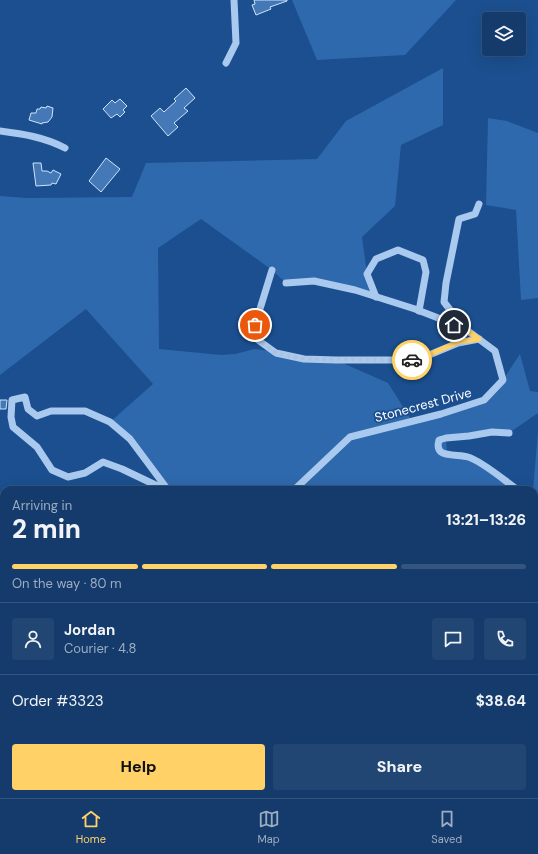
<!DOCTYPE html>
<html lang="en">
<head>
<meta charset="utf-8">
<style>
  :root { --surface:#143b6b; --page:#214673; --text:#f1f3f6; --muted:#9dadc1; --line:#33557e; --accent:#ffd166 }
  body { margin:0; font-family:"DM Sans",sans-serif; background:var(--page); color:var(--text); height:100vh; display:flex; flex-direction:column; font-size:15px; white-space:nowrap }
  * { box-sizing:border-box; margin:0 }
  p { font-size:13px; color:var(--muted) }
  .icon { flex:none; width:22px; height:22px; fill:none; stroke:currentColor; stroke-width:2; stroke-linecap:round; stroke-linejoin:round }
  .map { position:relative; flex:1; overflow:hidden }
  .side { position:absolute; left:0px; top:486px; width:538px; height:312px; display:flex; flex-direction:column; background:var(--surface); border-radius:12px 12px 0 0; box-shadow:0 4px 16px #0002,0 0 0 1px var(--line) }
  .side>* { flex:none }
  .controls { position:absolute; left:482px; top:12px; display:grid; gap:8px }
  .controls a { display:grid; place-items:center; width:44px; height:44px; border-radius:4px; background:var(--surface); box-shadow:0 4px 16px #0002,0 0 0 1px var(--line); font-size:20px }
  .pin { position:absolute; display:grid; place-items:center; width:34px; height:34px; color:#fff; margin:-17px; border:2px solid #fff; border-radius:50%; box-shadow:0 1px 4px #0007 }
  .courier { position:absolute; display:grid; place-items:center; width:40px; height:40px; margin:-20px; border:3px solid #ffd166; border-radius:50%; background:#fff; color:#222; box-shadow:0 1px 5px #0007 }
  .overview em { font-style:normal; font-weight:800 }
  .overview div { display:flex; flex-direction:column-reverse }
  .overview { display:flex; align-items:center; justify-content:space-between; height:68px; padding:0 12px }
  h1 { font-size:26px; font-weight:800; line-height:30px }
  .bar { display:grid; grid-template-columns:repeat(4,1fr); gap:6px 4px; align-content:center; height:48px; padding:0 12px }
  .bar i { height:5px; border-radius:3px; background:var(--line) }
  .bar .current { background:var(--accent) }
  .bar p { grid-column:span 4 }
  .line { display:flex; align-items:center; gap:10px; padding:0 12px; border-top:1px solid var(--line) }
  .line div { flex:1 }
  .round { display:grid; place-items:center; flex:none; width:42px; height:42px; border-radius:4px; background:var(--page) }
  .cta { display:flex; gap:8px; margin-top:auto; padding:8px 12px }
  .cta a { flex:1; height:46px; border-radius:4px; background:var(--accent); color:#111; font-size:16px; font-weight:800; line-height:46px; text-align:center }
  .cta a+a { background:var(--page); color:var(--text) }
  .menu { display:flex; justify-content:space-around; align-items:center; height:56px; border-top:1px solid var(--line); background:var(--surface); font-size:11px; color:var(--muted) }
  .menu a { display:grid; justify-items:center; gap:2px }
  .menu .current { color:var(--accent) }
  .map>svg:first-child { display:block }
</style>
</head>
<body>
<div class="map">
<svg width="538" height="798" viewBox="0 0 538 798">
  <rect width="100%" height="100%" fill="#1b4f8f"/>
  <g fill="#2e69ad">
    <polygon points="292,0 456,0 405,55 317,60"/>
    <polygon points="443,68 443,125 401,145 395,206 362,237 367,274 376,297 314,281 286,283 272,270 201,219 158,248 159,349 221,355 235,354 255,349 336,360 388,383 412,421 484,400 503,380 520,354 530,391 538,392 538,413 509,433 446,438 447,454 470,457 518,490 434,490 429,488 428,485 423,485 419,490 168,490 130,439 110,422 153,384 86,309 0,375 0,196 27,198 132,197 146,163 317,159 346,121"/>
    <polygon points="488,118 507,121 538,133 538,298 521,300 516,210 486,205"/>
    <polygon points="538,431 538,707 534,699 534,490 533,490"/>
    <polygon points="538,708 538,798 419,798 407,794 534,794 534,717"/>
    <polygon points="181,794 326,794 325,798 180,798"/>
  </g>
  <g fill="#4478b7" stroke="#cfe3fa">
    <polygon points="254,0 287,0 287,1 270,7 271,9 256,15 252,5 255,4"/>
    <polygon points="186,88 195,98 184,108 188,111 174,123 178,127 168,136 151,116 160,108 164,112 176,101 174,99"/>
    <polygon points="120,99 127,106 123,110 125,112 120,117 117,114 111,118 103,109 112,100 115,103"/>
    <polygon points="47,106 53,108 52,117 48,122 42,123 42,124 29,120 31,113 36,113 37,109 40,109 41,107 46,108"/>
    <polygon points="106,158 120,169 101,192 89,181"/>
    <polygon points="33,163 41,163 42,171 47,171 51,173 53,170 61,174 56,184 52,183 51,185 36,186"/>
    <polygon points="0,400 7,400 6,409 0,409"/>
  </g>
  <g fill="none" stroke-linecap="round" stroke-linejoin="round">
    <g stroke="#a9c9ee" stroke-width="7">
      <polyline points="226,63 236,43 234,0"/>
      <path d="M0,131C23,134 44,137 65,148"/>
      <polyline points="272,270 255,325 258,340 276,353 304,359 336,360 417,360 458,343 479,339"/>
      <polyline points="286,283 314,281 355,290 415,309 464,328 495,351 503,380 484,400 441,414 350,437 294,490"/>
      <polyline points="376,297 367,274 376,259 398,250 423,260 426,272 419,311"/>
      <polyline points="454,325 451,311 444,302 446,283 459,219 475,214 479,204"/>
      <path d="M509,433L492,432L469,436L446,438L439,440C438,444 437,448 441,452C446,456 461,455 468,457C482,461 505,481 518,490"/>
      <polyline points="166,490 122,469 103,462 85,473 68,477 52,470 37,447 13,427 11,417 12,400 25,397 28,409 37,416 51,411 85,411 110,422 130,439 168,490"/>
      <polyline points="534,505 538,513"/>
      <polyline points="534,555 538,545"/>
      <polyline points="0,617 4,616"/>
      <polyline points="0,738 4,739"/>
    </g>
  </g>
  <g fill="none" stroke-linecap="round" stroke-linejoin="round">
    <polyline stroke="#afc1d8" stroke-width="4" stroke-dasharray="0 7.2" points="255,325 258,340 276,353 304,359 412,360"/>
    <polyline stroke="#ffd166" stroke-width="5" points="412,360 417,360 458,342 479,339 464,328 454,325"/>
  </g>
  <g text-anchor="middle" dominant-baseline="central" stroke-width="3.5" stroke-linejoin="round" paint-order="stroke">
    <g font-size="13" fill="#fff" stroke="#1b4f8f">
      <text transform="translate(423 405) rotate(-15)">Stonecrest Drive</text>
    </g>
  </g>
</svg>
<div class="controls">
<a><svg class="icon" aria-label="layers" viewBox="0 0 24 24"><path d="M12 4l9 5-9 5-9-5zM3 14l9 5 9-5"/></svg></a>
</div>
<div class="pin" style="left:255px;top:325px;background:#ea580c"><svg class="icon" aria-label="bag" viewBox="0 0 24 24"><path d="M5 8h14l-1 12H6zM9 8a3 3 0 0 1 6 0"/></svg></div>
<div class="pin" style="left:454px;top:325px;background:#1f2937"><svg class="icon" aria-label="home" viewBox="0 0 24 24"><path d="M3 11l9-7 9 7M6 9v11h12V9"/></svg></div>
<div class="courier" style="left:412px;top:360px"><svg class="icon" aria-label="car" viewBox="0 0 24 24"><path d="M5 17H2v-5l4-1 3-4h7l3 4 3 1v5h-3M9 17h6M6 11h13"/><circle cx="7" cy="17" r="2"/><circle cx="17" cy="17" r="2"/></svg></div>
<section class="side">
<div class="overview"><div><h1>2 min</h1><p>Arriving in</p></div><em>13:21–13:26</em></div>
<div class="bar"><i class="current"></i><i class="current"></i><i class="current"></i><i></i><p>On the way · 80 m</p></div>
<div class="line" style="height:72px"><a class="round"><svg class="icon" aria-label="person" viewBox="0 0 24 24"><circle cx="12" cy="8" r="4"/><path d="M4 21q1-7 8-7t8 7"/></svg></a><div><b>Jordan</b><p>Courier · 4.8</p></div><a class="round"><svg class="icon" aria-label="chat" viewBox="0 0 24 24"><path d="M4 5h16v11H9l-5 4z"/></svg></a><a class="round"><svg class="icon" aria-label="phone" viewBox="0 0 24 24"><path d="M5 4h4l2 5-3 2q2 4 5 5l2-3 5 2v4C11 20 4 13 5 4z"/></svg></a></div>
<div class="line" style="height:52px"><div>Order #3323</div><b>$38.64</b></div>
<div class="cta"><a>Help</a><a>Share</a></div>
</section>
</div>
<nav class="menu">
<a class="current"><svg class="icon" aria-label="home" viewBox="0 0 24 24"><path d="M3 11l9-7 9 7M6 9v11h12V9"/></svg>Home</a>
<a><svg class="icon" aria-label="map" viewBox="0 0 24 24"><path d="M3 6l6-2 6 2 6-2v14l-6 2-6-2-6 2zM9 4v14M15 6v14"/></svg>Map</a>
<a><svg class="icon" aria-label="saved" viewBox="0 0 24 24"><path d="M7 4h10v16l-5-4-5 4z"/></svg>Saved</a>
</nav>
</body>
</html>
